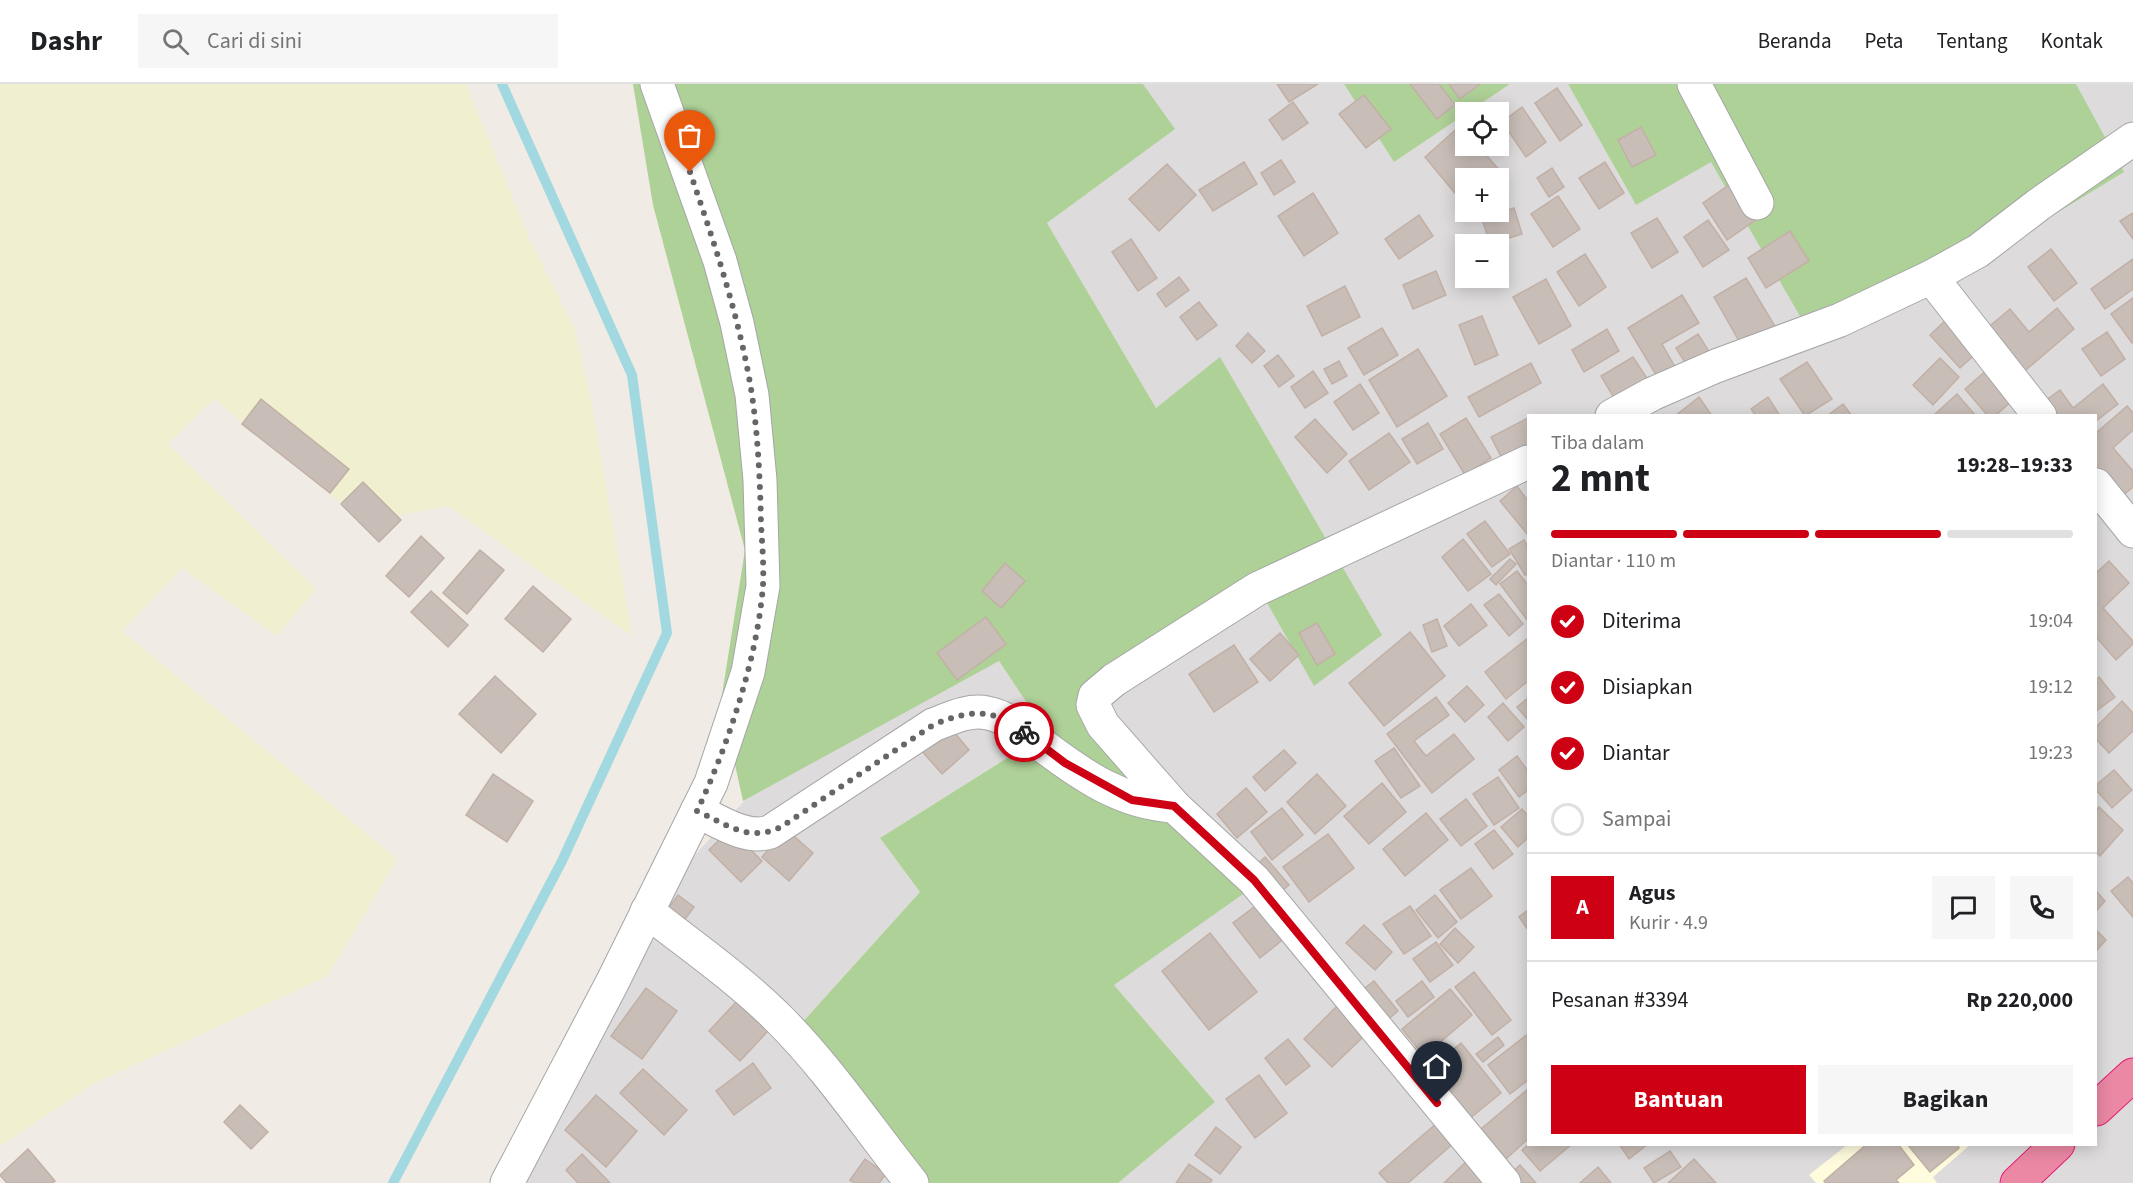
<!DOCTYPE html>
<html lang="id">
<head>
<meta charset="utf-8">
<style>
  :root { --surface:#fff; --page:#f6f6f6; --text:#202124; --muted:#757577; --line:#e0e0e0; --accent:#cd0014 }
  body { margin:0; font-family:"Source Sans 3",sans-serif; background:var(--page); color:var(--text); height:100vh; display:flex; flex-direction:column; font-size:22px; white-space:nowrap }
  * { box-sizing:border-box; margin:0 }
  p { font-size:20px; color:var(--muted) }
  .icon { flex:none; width:33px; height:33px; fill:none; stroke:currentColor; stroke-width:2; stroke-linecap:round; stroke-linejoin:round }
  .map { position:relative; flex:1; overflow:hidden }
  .panel { position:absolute; left:1527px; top:330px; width:570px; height:732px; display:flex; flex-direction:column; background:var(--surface); border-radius:0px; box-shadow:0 3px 15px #0003 }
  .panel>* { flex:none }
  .buttons { position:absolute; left:1455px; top:18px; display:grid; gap:12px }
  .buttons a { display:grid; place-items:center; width:54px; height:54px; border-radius:0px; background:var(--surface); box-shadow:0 3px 15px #0003; font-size:30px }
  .pin { position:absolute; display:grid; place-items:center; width:51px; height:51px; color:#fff; margin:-62px -26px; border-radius:50% 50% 50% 0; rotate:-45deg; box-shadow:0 0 6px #0007 }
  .pin .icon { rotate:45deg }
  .courier { position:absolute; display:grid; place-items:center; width:60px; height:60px; margin:-30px; border:4px solid #cd0014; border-radius:50%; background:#fff; color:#222; box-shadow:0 2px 8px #0007 }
  .head em { font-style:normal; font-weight:700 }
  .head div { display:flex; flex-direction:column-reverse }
  .head { display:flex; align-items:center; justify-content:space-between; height:102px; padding:0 24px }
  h1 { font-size:39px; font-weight:700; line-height:45px }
  .bar { display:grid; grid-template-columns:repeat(4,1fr); gap:9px 6px; align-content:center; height:72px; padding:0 24px }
  .bar i { height:8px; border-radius:4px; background:var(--line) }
  .bar .active { background:var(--accent) }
  .bar p { grid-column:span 4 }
  .line { display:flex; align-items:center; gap:15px; padding:0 24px; border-top:2px solid var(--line) }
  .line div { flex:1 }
  .round { display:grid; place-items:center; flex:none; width:63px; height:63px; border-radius:0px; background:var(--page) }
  ol { padding:0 24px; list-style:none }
  li { display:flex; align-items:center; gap:18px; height:66px }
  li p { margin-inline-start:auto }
  li .icon { padding:6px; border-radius:50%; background:var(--accent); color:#fff; stroke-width:4 }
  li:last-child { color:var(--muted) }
  li i { width:33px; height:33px; border:3px solid var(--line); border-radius:50% }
  .button { display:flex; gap:12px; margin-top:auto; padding:12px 24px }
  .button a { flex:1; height:69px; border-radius:0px; background:var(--accent); color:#fff; font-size:24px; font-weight:700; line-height:69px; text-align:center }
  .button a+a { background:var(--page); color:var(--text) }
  header { display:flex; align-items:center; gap:36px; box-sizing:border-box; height:84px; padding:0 30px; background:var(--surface); border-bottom:2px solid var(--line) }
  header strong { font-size:28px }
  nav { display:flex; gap:33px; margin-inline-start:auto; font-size:21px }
  .search { width:420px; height:54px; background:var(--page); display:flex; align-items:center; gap:15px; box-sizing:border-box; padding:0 21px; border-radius:0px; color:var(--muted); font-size:22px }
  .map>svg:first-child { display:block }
</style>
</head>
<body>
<header>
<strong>Dashr</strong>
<div class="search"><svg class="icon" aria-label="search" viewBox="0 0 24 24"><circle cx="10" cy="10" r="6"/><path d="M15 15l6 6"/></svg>Cari di sini</div>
<nav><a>Beranda</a><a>Peta</a><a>Tentang</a><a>Kontak</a></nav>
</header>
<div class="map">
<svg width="2133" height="1099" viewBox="0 0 2133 1099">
  <rect width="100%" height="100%" fill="#f0ebe4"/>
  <g fill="#dddbdc" fill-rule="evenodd">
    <path d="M1143,0H1344L1394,78L1465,30L1466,62H1498V28H1468L1510,0H1568L1636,121L1711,77L2123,87L2076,0H2133V1099H1118L1215,1018L1114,901L1103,616L1220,274L1156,324L1047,139L1174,45ZM1466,94H1498V128H1466ZM1466,160H1498V194H1466ZM1528,332H2096V1060H1528Z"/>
    <polygon points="999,577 1047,649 880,754 920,808 800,941 895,1099 504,1099 645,826 766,693"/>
  </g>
  <polygon fill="#fffcde" points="1847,1061 1970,1061 1933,1093 1937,1099 1816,1099 1809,1091"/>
  <polygon fill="#f0efcf" points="0,0 466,0 529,154 575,246 591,316 632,552 448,422 364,438 214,315 168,360 316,505 277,552 182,484 122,547 397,775 328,892 95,999 0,1062"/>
  <g fill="#aed197">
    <polygon points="633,0 1143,0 1175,45 1047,139 1156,324 1220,273 1382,551 1314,602 1261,508 1103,616 1253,803 1114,901 1215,1018 1118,1099 895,1099 800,941 920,808 880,754 1047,649 999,577 743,717 721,617 745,466 653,121"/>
    <polygon points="1344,0 1510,0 1394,78"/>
    <polygon points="1568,0 2076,0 2124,88 1986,172 1812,253 1711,78 1636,121"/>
  </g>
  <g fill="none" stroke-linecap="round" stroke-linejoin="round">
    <polyline stroke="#a2d8e0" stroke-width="10" points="393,1099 562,777 667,549 632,291 502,0"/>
  </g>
  <g fill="#c8bdb7" stroke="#c2b0a6" stroke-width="1.5">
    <polygon points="1277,0 1318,0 1289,18"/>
    <polygon points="1410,0 1439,0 1455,21 1437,35"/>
    <polygon points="1449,0 1480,0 1460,15"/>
    <polygon points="1557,4 1582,41 1560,57 1535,19"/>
    <polygon points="1364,11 1391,45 1366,64 1339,30"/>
    <polygon points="1293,18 1308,39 1283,56 1269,36"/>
    <polygon points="1522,23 1546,58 1526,73 1502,38"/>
    <polygon points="1461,41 1466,46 1466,62 1478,62 1501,88 1493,94 1466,94 1464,120 1425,73"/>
    <polygon points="1641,43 1656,71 1632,83 1618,56"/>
    <polygon points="1281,76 1295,98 1274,111 1261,89"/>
    <polygon points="1244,78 1257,100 1213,127 1199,106"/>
    <polygon points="1605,78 1624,109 1599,125 1579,94"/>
    <polygon points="1167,80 1196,111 1159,147 1129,115"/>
    <polygon points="1552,84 1564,103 1549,113 1537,94"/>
    <polygon points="1736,96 1760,133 1727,156 1703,119"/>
    <polygon points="1313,109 1338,149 1304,172 1278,132"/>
    <polygon points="1558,112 1580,145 1553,163 1531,130"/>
    <polygon points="1514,124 1522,150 1490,160 1482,135"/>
    <polygon points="2133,129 2133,155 2120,137"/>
    <polygon points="1419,131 1433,152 1399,175 1385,155"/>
    <polygon points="1657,134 1678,168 1652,184 1631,149"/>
    <polygon points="1708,136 1729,166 1703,183 1684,153"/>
    <polygon points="1790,147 1809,177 1766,204 1748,174"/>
    <polygon points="1131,155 1157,194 1138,207 1112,168"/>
    <polygon points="2051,165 2077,199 2054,217 2028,183"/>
    <polygon points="1585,170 1606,203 1579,222 1557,188"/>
    <polygon points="2133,175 2133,205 2105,225 2091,205"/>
    <polygon points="1436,187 1446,211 1413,225 1403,201"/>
    <polygon points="1179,193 1189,206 1166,223 1157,210"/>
    <polygon points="1746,194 1776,244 1743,264 1714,213"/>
    <polygon points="1546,195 1571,242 1539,260 1513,213"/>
    <polygon points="1345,202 1360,233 1322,252 1307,222"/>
    <polygon points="1682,211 1699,239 1662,260 1679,290 1662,301 1628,244"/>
    <polygon points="2133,214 2133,258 2132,259 2111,230"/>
    <polygon points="1199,218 1217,241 1197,256 1180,233"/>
    <polygon points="2057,224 2074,245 2021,290 1985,246 2010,225 2029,248"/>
    <polygon points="1482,232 1498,271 1475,281 1459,241"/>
    <polygon points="1949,233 1980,266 1960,284 1930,251"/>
    <polygon points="1382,244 1398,271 1364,291 1348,264"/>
    <polygon points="1607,245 1619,267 1584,288 1572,266"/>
    <polygon points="2107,248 2125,275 2101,292 2082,265"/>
    <polygon points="1248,249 1265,267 1252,279 1236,262"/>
    <polygon points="1698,250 1713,274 1691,288 1676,264"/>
    <polygon points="1418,265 1447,312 1397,343 1369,296"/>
    <polygon points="1278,271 1294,292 1279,303 1264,282"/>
    <polygon points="1633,273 1650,299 1617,319 1601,292"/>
    <polygon points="1940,274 1959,293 1933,321 1913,301"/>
    <polygon points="1339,277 1347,292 1332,300 1324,285"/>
    <polygon points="1807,278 1832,315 1805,332 1780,295"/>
    <polygon points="1531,279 1541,299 1479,333 1468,313"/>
    <polygon points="1989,284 2014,315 1995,332 1988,332 1965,305"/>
    <polygon points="1313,287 1328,309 1305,324 1291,303"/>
    <polygon points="1360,300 1379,329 1353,346 1334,318"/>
    <polygon points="2103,300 2118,320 2096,337 2096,332 2056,332 2045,317 2060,306 2073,324"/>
    <polygon points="1957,310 1976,332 1933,332"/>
    <polygon points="1699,313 1712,332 1675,332"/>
    <polygon points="1768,313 1780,332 1756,332 1751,325"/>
    <polygon points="261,315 349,385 330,409 242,340"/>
    <polygon points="1843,320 1852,332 1827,332"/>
    <polygon points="2127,322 2133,329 2133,346 2113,364 2133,387 2133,403 2121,413 2096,383 2096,349"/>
    <polygon points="1466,334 1491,374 1465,391 1440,350"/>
    <polygon points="1528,334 1528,373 1507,384 1491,353"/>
    <polygon points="1315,335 1347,370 1327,389 1295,353"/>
    <polygon points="1428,339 1443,365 1417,380 1402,355"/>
    <polygon points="1389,349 1410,378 1369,406 1349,377"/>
    <polygon points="363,398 401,436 379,458 341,420"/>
    <polygon points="1517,402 1528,417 1528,451 1500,417"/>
    <polygon points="1485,437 1510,470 1492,483 1467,450"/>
    <polygon points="421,452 444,474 409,513 386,492"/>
    <polygon points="1463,455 1491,490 1468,507 1442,473"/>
    <polygon points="1524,456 1528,463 1528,490 1525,491 1509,465"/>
    <polygon points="480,466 504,486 467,530 443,509"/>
    <polygon points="1510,475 1516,480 1496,501 1490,495"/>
    <polygon points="2109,477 2129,499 2103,524 2133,557 2133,560 2116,576 2096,553 2096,489"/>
    <polygon points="1005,479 1025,497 1001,524 982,507"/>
    <polygon points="1517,487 1528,501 1528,537 1500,500"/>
    <polygon points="533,502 571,535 543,568 505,535"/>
    <polygon points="431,507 468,541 448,563 411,528"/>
    <polygon points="1499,510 1523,540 1509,552 1484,521"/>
    <polygon points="1471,520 1487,541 1459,562 1444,542"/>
    <polygon points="986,533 1006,560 957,596 937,569"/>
    <polygon points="1437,535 1447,562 1432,568 1423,541"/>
    <polygon points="1317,539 1335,570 1317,581 1299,549"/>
    <polygon points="1410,548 1445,592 1384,642 1349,599"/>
    <polygon points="1280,549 1299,571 1270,597 1250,575"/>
    <polygon points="1528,554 1528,597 1506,615 1485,588"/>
    <polygon points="1234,561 1258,598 1214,628 1189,590"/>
    <polygon points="495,592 536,630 501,669 459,630"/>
    <polygon points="2099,593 2115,613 2096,627 2096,596"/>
    <polygon points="1467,602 1484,621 1465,638 1448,619"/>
    <polygon points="1436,613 1449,631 1414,657 1426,672 1454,650 1474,675 1432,709 1387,650"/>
    <polygon points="1528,614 1528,636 1517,623"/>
    <polygon points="2122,617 2133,629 2133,647 2109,669 2096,655 2096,643"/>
    <polygon points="1503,619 1524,643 1508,657 1488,633"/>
    <polygon points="948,641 969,666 942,690 921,666"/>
    <polygon points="1394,664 1420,702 1401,714 1375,677"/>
    <polygon points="1284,666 1296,679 1265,707 1253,693"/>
    <polygon points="1517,672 1528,687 1528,706 1519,713 1499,686"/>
    <polygon points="2114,686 2132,706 2112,724 2096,706 2096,701"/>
    <polygon points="493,690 533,717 507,758 466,731"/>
    <polygon points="1317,690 1346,722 1315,750 1287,718"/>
    <polygon points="1498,693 1519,724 1494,741 1473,710"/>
    <polygon points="1382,699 1406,728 1369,760 1344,732"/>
    <polygon points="1246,704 1267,728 1237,754 1217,730"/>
    <polygon points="1466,715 1487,742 1461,762 1440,735"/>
    <polygon points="2099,723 2123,746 2100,772 2096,768 2096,727"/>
    <polygon points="1282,724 1303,751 1272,776 1251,748"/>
    <polygon points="1522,725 1528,732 1528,754 1518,763 1501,743"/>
    <polygon points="1426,729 1448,756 1405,792 1383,765"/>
    <polygon points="730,745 762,777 741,798 709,766"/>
    <polygon points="786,745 813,769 789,797 762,773"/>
    <polygon points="1494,746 1513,770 1493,785 1475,760"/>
    <polygon points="1328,750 1354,784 1309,818 1283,783"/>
    <polygon points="1265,773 1289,801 1276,812 1253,784"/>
    <polygon points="1471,784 1492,812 1461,835 1440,806"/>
    <polygon points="2128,793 2133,799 2133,833 2111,807"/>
    <polygon points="2096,807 2105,817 2096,827"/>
    <polygon points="678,811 694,823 683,838 667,826"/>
    <polygon points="1435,811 1457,838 1438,854 1416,826"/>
    <polygon points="1258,820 1285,854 1260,874 1233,839"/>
    <polygon points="1410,822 1431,852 1404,870 1383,840"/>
    <polygon points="1528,826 1528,846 1519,833"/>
    <polygon points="1364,841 1392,868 1375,886 1346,859"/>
    <polygon points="1455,844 1474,863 1458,879 1440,860"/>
    <polygon points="2096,846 2106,856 2096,867"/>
    <polygon points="1210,849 1257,908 1209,946 1162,887"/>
    <polygon points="1436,858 1453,881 1430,898 1413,875"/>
    <polygon points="1474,888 1511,936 1492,951 1455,903"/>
    <polygon points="1374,897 1398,927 1380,942 1356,911"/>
    <polygon points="1422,897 1434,913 1408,933 1396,917"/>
    <polygon points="646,904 677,927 642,975 611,952"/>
    <polygon points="1450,905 1472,931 1424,972 1402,945"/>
    <polygon points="737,917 768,947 740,977 709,947"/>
    <polygon points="1337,922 1365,951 1332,983 1304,955"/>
    <polygon points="1528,950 1528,996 1510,1010 1488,981"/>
    <polygon points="1498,953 1504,961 1483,978 1476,970"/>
    <polygon points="1288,955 1310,982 1286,1001 1265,974"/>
    <polygon points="1461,959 1501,1009 1463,1040 1423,990"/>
    <polygon points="753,979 771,1004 734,1031 716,1007"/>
    <polygon points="643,985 687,1026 664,1051 620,1009"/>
    <polygon points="1259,991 1287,1029 1255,1054 1226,1015"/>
    <polygon points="1528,1005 1528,1055 1506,1075 1481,1045"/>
    <polygon points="596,1011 637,1047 606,1083 565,1046"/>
    <polygon points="240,1021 268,1048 251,1065 224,1038"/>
    <polygon points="1438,1038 1455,1058 1408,1099 1388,1099 1379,1089"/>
    <polygon points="1216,1043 1241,1063 1220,1090 1195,1071"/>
    <polygon points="1529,1060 1572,1060 1540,1087 1522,1066"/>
    <polygon points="1619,1060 1648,1060 1629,1075"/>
    <polygon points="1867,1060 1898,1060 1914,1081 1896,1096 1899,1099 1826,1099 1824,1097"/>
    <polygon points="1907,1060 1957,1060 1959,1064 1930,1088"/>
    <polygon points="28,1065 55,1097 52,1099 7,1099 0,1091"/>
    <polygon points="1670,1067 1681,1083 1654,1099 1644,1084"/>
    <polygon points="582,1070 610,1099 578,1099 566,1086"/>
    <polygon points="1474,1070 1487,1099 1444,1099"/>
    <polygon points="865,1075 886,1090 879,1099 854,1099 850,1096"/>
    <polygon points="1694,1075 1716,1099 1668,1099"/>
    <polygon points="1189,1080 1212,1096 1210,1099 1176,1099"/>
    <polygon points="1520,1081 1536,1099 1509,1099 1505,1095"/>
    <polygon points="1598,1083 1611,1099 1580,1099"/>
  </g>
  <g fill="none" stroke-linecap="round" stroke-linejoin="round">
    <g stroke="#a6a6a6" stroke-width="35">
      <g id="minor">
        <polyline points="1694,0 1757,119"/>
        <polyline points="1931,193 2040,332"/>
        <polyline points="1612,332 1652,310 1716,282 1840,236 1931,193 1978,167 2038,121 2133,55"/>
        <polyline points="2096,401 2133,447"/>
        <path d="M697,727C719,737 746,756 770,748L933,641C949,635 969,625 987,629C1007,632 1026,650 1042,661C1083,692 1122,719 1174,722"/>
        <path d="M647,827C691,862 739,895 779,935C829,985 868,1044 912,1099"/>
        <polyline points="507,1099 612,899 711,699 748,588 763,502 760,396 752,311 737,239 720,177 657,0"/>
        <polyline points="1504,1099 1254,796 1174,722 1103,641 1093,621 1095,612 1114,596 1257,505 1528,378"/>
      </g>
    </g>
    <g stroke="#e31c74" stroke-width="35">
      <g id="highway">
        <polyline points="2096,1025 2133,991"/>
        <polyline points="2017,1099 2058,1060"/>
      </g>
    </g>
    <use href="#minor" stroke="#fff" stroke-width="33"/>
    <use href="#highway" stroke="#eb88a4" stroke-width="33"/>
  </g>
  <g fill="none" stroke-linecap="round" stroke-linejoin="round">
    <path stroke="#686664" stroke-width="6" stroke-dasharray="0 10.8" d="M690,88C715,161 740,235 752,311C758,353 760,396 761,438C762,459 764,480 763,501C758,572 728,662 697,727C726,740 749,759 781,743L933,641C969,626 991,623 1024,648"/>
    <polyline stroke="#cd0014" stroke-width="8" points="1024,648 1065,679 1132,716 1174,722 1254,796 1437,1019"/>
  </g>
</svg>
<div class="buttons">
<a><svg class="icon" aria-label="locate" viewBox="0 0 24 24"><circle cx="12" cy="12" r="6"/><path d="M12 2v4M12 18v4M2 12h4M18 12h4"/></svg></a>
<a>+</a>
<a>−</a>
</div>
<div class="pin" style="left:690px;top:88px;background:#ea580c"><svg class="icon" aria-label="bag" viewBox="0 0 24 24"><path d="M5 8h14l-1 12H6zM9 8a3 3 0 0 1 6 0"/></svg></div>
<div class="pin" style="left:1437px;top:1019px;background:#1f2937"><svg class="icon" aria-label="home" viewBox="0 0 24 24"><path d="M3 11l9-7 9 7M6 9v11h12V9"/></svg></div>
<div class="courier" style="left:1024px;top:648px"><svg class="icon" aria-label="bike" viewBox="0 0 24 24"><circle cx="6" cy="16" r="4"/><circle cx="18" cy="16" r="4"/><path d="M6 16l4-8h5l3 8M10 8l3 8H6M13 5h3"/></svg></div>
<section class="panel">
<div class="head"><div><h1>2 mnt</h1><p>Tiba dalam</p></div><em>19:28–19:33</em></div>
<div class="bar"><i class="active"></i><i class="active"></i><i class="active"></i><i></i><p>Diantar · 110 m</p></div>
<ol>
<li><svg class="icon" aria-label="check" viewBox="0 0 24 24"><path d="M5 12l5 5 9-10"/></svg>Diterima<p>19:04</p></li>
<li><svg class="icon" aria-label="check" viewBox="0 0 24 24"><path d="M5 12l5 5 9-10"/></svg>Disiapkan<p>19:12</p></li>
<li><svg class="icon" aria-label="check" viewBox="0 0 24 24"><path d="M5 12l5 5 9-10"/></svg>Diantar<p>19:23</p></li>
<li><i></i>Sampai</li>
</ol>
<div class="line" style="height:108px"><b class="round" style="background:var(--accent);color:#fff">A</b><div><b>Agus</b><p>Kurir · 4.9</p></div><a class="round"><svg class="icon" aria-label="chat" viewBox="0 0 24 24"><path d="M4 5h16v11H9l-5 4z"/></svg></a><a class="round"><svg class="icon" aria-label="phone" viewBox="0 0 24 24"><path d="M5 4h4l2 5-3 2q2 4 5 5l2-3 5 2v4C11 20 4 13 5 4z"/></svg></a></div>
<div class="line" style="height:78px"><div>Pesanan #3394</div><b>Rp 220,000</b></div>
<div class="button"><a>Bantuan</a><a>Bagikan</a></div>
</section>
</div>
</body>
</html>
